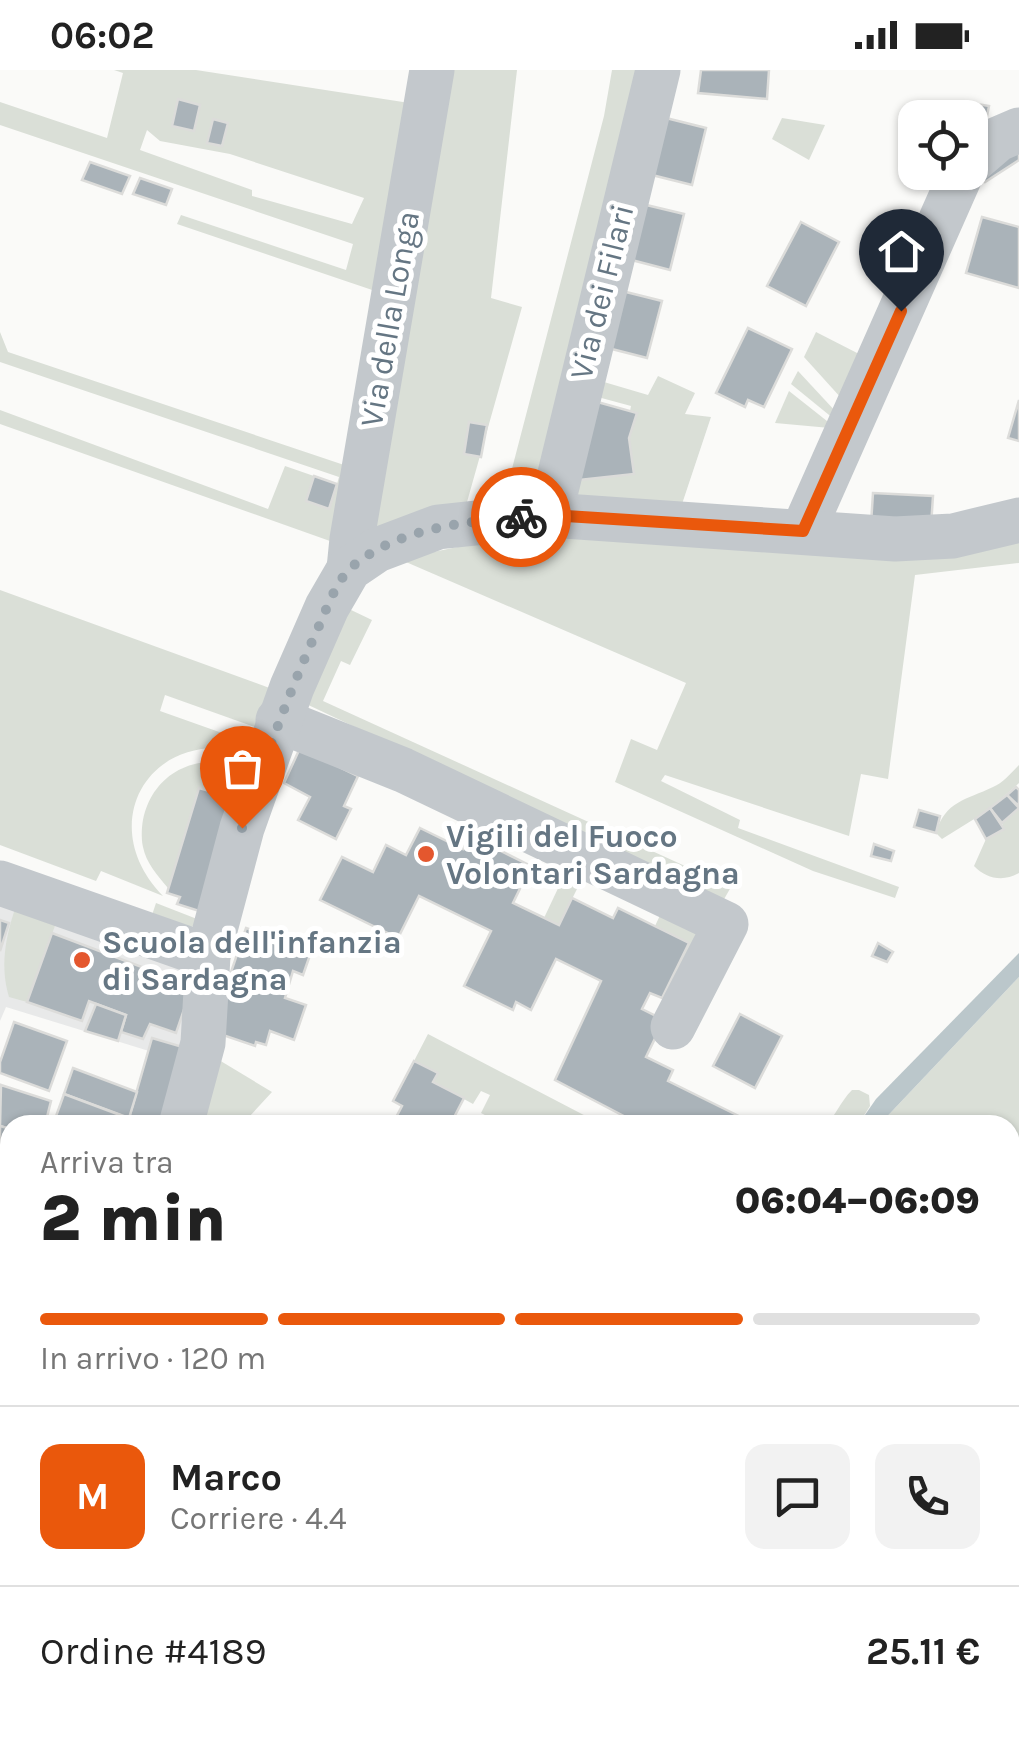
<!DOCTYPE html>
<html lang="it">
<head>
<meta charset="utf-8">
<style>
  :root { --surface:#fff; --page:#f2f2f2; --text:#222; --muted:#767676; --line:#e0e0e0; --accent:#ea580c }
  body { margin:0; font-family:Karla,sans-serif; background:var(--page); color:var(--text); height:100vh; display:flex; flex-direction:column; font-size:38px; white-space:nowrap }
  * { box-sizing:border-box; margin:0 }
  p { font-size:32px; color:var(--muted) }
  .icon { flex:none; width:55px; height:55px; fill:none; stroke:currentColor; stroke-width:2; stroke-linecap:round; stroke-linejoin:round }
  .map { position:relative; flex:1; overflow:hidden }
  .details { position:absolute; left:0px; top:1045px; width:1020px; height:622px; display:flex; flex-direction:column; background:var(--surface); border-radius:30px 30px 0 0; box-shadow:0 2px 8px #0004 }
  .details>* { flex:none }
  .tools { position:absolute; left:898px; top:30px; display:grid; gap:20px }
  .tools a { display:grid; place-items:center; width:90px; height:90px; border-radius:20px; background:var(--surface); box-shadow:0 2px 8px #0004; font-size:50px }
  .pin { position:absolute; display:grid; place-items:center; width:85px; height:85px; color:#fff; margin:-102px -42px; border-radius:50% 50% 50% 0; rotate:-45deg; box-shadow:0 0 10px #0007 }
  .pin .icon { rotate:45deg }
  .courier { position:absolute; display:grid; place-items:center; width:100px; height:100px; margin:-50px; border:8px solid #ea580c; border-radius:50%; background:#fff; color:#222; box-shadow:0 2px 12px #0007 }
  .summary em { font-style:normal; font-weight:800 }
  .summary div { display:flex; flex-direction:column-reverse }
  .summary { display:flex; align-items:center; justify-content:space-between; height:170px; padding:0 40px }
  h1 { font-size:65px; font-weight:800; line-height:75px }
  .bar { display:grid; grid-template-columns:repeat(4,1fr); gap:15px 10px; align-content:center; height:120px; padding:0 40px }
  .bar i { height:12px; border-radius:8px; background:var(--line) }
  .bar .on { background:var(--accent) }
  .bar p { grid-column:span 4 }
  .line { display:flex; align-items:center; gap:25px; padding:0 40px; border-top:2px solid var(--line) }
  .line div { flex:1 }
  .round { display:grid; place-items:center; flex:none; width:105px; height:105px; border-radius:20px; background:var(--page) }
  .status { display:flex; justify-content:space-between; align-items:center; height:70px; padding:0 50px; background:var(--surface); direction:ltr }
  .status svg { height:28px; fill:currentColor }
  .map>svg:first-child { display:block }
</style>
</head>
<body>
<div class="status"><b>06:02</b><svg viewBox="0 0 49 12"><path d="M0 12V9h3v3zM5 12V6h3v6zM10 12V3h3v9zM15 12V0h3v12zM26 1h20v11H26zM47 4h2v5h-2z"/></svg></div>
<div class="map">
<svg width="1019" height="1667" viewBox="0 0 1019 1667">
  <rect width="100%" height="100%" fill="#fafaf8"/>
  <polygon fill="#e8e9e9" points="0,833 188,902 187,978 153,968 149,981 6,937 0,951"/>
  <g fill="#dadfd7" fill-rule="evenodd">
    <path d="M114,0H196L416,34L387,225L177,154L181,145L346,200L353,174L0,55V32L107,68L123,3ZM147,60L160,71L230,84L364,128L352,154L252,126V120L140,80Z"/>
    <polygon points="448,0 517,0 491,228 522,237 467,432 360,472"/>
    <polygon points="612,0 648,0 538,435 502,437 604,46"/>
    <polygon points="782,48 825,55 809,90 772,69"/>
    <polygon points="0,262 8,282 359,400 344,476 0,354 0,340 268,439 285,396 337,414 339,407 0,292"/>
    <polygon points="816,262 861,285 842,329 804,287"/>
    <polygon points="798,301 837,343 834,349 791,314"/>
    <polygon points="658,306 695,323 685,344 711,347 680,440 570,435 579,410 634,404 629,368 637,343 630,341 631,336 583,323 587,307 648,325"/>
    <polygon points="789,321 832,355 830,358 775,353"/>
    <polygon points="511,466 1019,472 1019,493 915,505 888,709 861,704 849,766 665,705 661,711 740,750 738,758 899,817 895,828 813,801 615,712 631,669 657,680 686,613 399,489"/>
    <path d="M0,520L275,620L260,659L165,625L160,641L253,674L250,683C151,655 92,753 163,826L101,801L96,811L0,775Z"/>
    <polygon points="349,539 372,550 350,595 341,591 323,631 731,817 723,831 302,632"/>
    <path d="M209,692L227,695L217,723L199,718L168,818C158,806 146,793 143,777C136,734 164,694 209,692Z"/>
    <path d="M1019,695V713L987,741L942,769L936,763C945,731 966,730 993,717C1003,713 1011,703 1019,695Z"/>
    <path d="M1019,738V803C1004,812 986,809 974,796L986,769L1004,759L1002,753Z"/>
    <polygon points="570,793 586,801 559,855 544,848"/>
    <polygon points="156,833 197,849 197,854 184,861 152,845"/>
    <polygon points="664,837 713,861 673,935 662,928 689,873 655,856"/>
    <path d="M15,839L56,853L27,932L9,927C0,898 5,868 15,839Z"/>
    <polygon points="1019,907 1019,1135 1010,1134 1010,1055 879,1055"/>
    <polygon points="428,964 603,1055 504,1055 481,1043 490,1025 481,1021 473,1034 433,1012 437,1003 414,991"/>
    <polygon points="214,987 272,1022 249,1047 253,1055 190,1055"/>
    <path d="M852,1020H859L869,1025L870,1036L858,1055H826C835,1047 840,1032 852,1020Z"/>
    <polygon points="0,1118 10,1125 10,1189 0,1209"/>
    <polygon points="1019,1374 1019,1536 1010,1536 1010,1381"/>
    <polygon points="1010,1604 1019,1604 1019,1667 671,1667 654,1658 1010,1658"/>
    <polygon points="258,1658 331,1658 328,1665 315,1659 311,1667 281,1667"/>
  </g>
  <polygon fill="#bbc7cb" points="1019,883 1019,907 879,1055 858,1055 876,1029"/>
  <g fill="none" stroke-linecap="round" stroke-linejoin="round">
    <polyline stroke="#bbc7cb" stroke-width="9" points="807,1667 807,1658"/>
  </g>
  <g fill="#aab3b9" stroke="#dcdcda" stroke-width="2.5">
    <polygon points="701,0 769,0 767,29 698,23"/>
    <polygon points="178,29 200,35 194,61 172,56"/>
    <polygon points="965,32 989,36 987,46 964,46"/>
    <polygon points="658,46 706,58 692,115 644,103"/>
    <polygon points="213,49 228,53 222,76 207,73"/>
    <polygon points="1019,80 1019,90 985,112 974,98"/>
    <polygon points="90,92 130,106 122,124 82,110"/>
    <polygon points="140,108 172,119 166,135 133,124"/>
    <polygon points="638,133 684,144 670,200 624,188"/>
    <polygon points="982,147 1019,157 1019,218 966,203"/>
    <polygon points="801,152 839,172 806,236 767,216"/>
    <polygon points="618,220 662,231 647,288 604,277"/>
    <polygon points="748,258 792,279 764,337 748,330 745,337 716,323"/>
    <polygon points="1019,330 1019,371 1008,368"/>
    <polygon points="594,331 637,343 629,368 634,404 579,410"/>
    <polygon points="469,352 487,355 481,387 464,384"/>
    <polygon points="314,406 337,414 329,439 306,431"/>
    <polygon points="873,423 933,426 931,456 871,454"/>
    <polygon points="300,678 358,706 344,736 351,739 336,769 298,750 310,727 284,713"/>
    <polygon points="1016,717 1019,720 1019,736 1007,725"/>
    <polygon points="199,718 234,728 199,841 177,834 180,827 167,823"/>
    <polygon points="1007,725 1019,738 1002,753 990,738"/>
    <polygon points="990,738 1004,759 986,769 975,749"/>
    <polygon points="919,740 940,746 936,763 914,757"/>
    <polygon points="420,758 463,779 469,765 531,796 513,833 559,855 572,828 613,848 618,838 689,873 662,928 650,923 642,939 664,950 646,987 673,1000 668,1011 757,1055 641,1055 555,1010 601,911 556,889 531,940 516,932 513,940 464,916 491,861 419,826 398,868 320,830 342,787 373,802 386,775 406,785"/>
    <polygon points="874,774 894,781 891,791 871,786"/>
    <polygon points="0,850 9,853 0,881"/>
    <polygon points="246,858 277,869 275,874 310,885 303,905 293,901 285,928 306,935 294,970 270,961 266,975 256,972 255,976 211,961"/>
    <polygon points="52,863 192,916 176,963 150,954 143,969 121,962 126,945 89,931 82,951 27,932"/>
    <polygon points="878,873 893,882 887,892 872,886"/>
    <polygon points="96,934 126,945 118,971 85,961"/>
    <polygon points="740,944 782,966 755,1018 713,996"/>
    <polygon points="14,952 67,971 49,1021 0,1003 0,992"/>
    <polygon points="152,968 193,980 171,1055 127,1055"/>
    <polygon points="414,991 438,1003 433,1012 464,1028 450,1055 392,1055 402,1036 393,1031"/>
    <polygon points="73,998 137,1022 129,1048 64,1024"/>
    <polygon points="1,1015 51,1031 45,1055 10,1055 10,1059 0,1056"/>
    <polygon points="64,1024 120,1045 116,1055 74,1055 55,1049"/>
    <polygon points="0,1056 10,1059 10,1094 0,1090"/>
    <polygon points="9,1189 10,1189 10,1238 0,1234 0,1209"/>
    <polygon points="10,1262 10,1290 1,1327 0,1265"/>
    <polygon points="9,1345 10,1345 10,1375 1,1372"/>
    <polygon points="0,1415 7,1417 0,1443"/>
    <polygon points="0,1630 10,1634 10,1658 59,1658 56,1667 0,1667"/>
    <polygon points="114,1658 125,1658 159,1667 111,1667"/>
  </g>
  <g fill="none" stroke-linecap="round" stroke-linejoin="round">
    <g stroke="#bbbfc2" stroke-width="5" stroke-dasharray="5 5" stroke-linecap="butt">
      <polyline points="1010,1439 1019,1432"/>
      <polyline points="864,1658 872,1667"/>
    </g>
    <g stroke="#c3c8cc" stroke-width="45">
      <polyline points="970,93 998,69 1019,60"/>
      <polyline points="550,445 658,0"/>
      <polyline points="803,461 962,102"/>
      <polyline points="349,499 352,469 432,0"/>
      <polyline points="278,650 403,700 726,854 673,957"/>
      <polyline points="0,813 208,886"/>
      <polyline points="181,1055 203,973 208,886 242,758 292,617 327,537 349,499 377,480 438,457 550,445 895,469 953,466 1019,450"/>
      <polyline points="0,1105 10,1110"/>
      <polyline points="0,1259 10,1255"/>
      <polyline points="0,1334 10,1338"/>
      <polyline points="1010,1367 1019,1360"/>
      <polyline points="0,1592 10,1595"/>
      <polyline points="213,1667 215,1658"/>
    </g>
  </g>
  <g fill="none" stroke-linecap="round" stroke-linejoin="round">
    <path stroke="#99a4ac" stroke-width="10" stroke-dasharray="0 18" d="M242,758C265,689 289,622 319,556C327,538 337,509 353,496C399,458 464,452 521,447"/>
    <polyline stroke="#ea580c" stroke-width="12" points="521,447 550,445 803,461 901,241"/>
  </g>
  <g fill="#e4572e" stroke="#fff" stroke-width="4">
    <circle cx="426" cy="784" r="10"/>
    <circle cx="82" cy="890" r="10"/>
  </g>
  <g text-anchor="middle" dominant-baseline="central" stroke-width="10" stroke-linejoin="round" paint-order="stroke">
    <g font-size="32" fill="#657683" stroke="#fff">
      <text transform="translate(602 222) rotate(-76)">Via dei Filari</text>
      <text transform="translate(390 249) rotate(-80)">Via della Longa</text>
    </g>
    <g font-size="32" font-weight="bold" fill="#657683" stroke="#fff" text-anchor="start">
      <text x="446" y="766">Vigili del Fuoco<tspan x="446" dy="37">Volontari Sardagna</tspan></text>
      <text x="102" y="872">Scuola dell'infanzia<tspan x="102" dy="37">di Sardagna</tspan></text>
    </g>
  </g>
</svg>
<div class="tools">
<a><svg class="icon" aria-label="locate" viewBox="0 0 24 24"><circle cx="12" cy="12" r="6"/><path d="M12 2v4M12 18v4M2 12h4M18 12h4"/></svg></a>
</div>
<div class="pin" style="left:242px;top:758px;background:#ea580c"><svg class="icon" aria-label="bag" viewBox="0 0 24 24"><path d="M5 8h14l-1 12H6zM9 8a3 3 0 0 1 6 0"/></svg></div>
<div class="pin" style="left:901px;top:241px;background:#1f2937"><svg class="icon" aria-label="home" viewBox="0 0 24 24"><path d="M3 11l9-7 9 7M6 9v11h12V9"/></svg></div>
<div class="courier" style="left:521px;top:447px"><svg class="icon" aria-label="bike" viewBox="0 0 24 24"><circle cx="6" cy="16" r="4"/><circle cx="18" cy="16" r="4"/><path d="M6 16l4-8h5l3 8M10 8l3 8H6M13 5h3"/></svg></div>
<section class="details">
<div class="summary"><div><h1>2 min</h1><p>Arriva tra</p></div><em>06:04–06:09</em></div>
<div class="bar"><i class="on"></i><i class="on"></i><i class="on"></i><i></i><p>In arrivo · 120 m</p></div>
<div class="line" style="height:180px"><b class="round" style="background:var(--accent);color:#fff">M</b><div><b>Marco</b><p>Corriere · 4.4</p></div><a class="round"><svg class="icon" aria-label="chat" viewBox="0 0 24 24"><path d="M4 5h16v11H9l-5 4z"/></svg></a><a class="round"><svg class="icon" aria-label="phone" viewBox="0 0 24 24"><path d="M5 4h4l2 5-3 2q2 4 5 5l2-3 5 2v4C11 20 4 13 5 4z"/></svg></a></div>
<div class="line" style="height:130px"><div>Ordine #4189</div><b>25.11 €</b></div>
</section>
</div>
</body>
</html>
